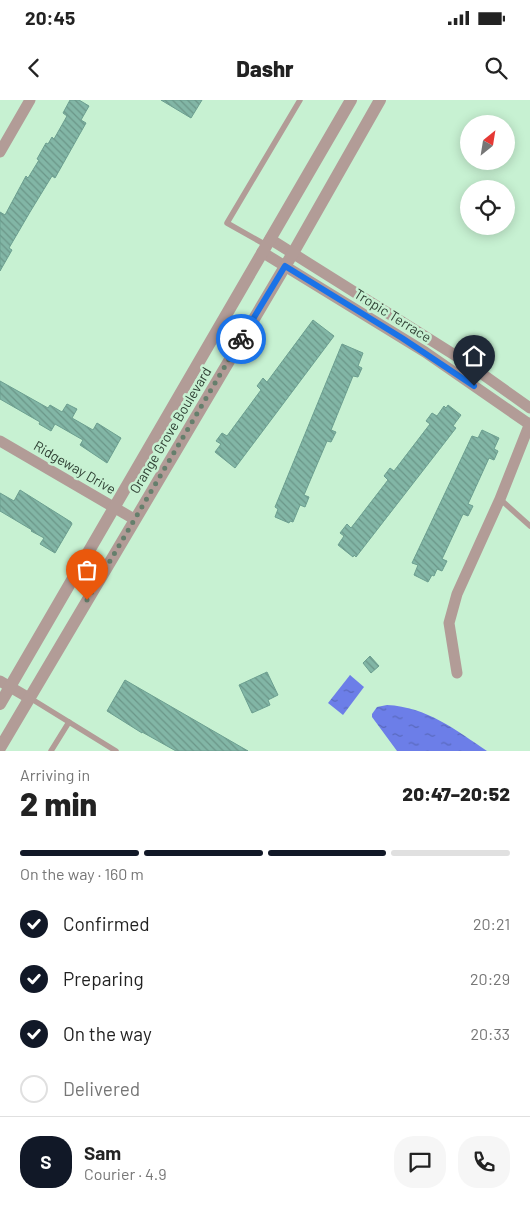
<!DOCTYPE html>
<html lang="en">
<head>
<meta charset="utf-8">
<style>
  :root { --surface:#fff; --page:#f6f6f6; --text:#222; --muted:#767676; --line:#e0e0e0; --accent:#111827 }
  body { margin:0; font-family:Barlow,sans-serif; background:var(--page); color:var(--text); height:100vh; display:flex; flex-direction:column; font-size:19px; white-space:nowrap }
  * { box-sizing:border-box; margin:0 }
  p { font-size:16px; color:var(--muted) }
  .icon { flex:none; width:28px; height:28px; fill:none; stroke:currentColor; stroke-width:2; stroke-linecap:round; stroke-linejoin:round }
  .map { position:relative; height:651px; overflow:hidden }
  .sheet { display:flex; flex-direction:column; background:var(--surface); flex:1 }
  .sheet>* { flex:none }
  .needle { width:32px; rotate:30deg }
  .tools { position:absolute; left:460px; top:15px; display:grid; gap:10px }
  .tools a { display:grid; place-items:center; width:55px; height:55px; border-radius:50%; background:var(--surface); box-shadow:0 2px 12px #0003; font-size:25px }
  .pin { position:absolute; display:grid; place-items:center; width:42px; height:42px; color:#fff; margin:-51px -21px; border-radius:50% 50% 50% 0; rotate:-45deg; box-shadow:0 0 5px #0007 }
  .pin .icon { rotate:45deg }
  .courier { position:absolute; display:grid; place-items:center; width:50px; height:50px; margin:-25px; border:4px solid #1a73e8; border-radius:50%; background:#fff; color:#222; box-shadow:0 1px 6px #0007 }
  .headline em { font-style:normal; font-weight:800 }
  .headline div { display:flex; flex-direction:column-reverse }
  .headline { display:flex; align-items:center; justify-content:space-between; height:85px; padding:0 20px }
  h1 { font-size:32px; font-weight:800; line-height:38px }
  .bar { display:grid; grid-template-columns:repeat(4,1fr); gap:8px 5px; align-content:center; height:60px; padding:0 20px }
  .bar i { height:6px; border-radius:4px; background:var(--line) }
  .bar .selected { background:var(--accent) }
  .bar p { grid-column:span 4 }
  .line { display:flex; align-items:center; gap:12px; padding:0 20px; border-top:1px solid var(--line) }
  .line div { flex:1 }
  .round { display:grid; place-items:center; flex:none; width:52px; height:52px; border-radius:20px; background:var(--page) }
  ol { padding:0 20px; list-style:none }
  li { display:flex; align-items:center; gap:15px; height:55px }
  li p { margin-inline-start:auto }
  li .icon { padding:5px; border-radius:50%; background:var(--accent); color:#fff; stroke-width:4 }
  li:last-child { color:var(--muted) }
  li i { width:28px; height:28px; border:2px solid var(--line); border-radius:50% }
  .status { display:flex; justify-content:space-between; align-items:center; height:35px; padding:0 25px; background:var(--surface); direction:ltr }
  .status svg { height:14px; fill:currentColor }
  header { display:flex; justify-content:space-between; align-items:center; height:65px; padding:0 20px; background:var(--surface); font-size:22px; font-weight:800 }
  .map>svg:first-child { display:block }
</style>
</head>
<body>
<div class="status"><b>20:45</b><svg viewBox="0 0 49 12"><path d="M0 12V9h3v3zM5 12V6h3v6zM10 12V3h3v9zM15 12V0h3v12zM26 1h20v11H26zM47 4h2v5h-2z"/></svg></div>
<header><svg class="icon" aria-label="back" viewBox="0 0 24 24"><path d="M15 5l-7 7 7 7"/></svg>Dashr<svg class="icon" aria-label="search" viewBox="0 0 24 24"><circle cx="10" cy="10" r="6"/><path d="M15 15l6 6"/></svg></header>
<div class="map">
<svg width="530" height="651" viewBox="0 0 530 651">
  <defs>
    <pattern id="water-ripples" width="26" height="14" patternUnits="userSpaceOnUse" patternTransform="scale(1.25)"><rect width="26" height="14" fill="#6c7ee8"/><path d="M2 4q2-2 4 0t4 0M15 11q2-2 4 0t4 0" fill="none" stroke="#5969bd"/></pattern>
    <pattern id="building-back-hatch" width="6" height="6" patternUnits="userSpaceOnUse" patternTransform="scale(1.25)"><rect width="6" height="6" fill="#82b6a6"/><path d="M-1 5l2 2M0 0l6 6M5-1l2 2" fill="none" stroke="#6b9688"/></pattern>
  </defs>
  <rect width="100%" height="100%" fill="#c7f1d2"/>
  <g fill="url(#water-ripples)">
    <polygon points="350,575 364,587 343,615 328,603"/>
    <path d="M387,605C427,607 456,630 487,651H397L372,617V614L377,607Z"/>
  </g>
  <g fill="url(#building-back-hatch)" stroke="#6c9f90">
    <polygon points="70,0 79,0 89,6 81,20 86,23 55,78 52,76 30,112 9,148 12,150 0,171 0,112 5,115 26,76 28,78 39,60 37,59 46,43 48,44 52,37 54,39 67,16 63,13"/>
    <polygon points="161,0 202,0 191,18"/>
    <polygon points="313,220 334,236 235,368 215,352 221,344 216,341 222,333 227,336 261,290 257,286 263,278 267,282"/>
    <polygon points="342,244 363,253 358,266 362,268 358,277 353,276 331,330 336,332 331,342 327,341 304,395 309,397 305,407 300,405 293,422 290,421 289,423 275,417 278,409 275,407"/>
    <polygon points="0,281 48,308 50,305 62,312 67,304 77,309 72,318 93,330 97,323 121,338 107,363 80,345 83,340 55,324 51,331 39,324 40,322 0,299"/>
    <polygon points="448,305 461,315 453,326 456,328 356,457 354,455 353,457 338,445 344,436 340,433 347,424 351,428 388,380 384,376 390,368 394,371 430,324 426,321 432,313 437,316 444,306 446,308"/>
    <polygon points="482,330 499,338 494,349 498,351 494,360 489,358 468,404 473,406 468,416 463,414 442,459 447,461 442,471 437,469 434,476 432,475 428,482 414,475 418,465 412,463 472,336 478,338"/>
    <polygon points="20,390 71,422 72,424 55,453 40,444 44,438 31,431 32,430 0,411 0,393 14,401"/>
    <polygon points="370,556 379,566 371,573 363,563"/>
    <polygon points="267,572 278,595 268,600 270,605 252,613 239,585"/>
    <polygon points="125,580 248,651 176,651 142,632 142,633 107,611"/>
  </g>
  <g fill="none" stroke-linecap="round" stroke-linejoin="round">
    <g stroke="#b29c97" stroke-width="5.5">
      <polyline points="266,145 227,123 300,0"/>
      <polyline points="500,399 530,426"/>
      <polyline points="30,598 116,651"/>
      <polyline points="51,651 69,622"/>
    </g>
    <g stroke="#b29c97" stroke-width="11">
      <polyline points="0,52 30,0"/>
      <polyline points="270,139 461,259 530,308"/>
      <polyline points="262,152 425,252 529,324"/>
      <polyline points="0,341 134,419"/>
      <polyline points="457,573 449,523 457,494 500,399 530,323"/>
      <polyline points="0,581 29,598"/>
    </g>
    <g stroke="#b29c97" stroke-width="12">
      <polyline points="0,604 351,0"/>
      <polyline points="0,648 293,153 380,0"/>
    </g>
  </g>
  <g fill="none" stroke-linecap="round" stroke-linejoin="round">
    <polyline stroke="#657f6c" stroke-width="5" stroke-dasharray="0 9" points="87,500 241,239"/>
    <polyline stroke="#1a73e8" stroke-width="6" points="241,239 285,166 402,238 474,286"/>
  </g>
  <g text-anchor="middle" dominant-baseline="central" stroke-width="5" stroke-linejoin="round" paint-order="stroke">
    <g font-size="14" fill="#304135" stroke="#c7f1d2">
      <text transform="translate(393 215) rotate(32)">Tropic Terrace</text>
      <text transform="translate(170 330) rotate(-59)">Orange Grove Boulevard</text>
      <text transform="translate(75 367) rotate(30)">Ridgeway Drive</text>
    </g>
  </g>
</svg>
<div class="tools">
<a><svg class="needle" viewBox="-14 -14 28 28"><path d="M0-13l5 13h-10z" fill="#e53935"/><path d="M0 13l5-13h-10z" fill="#767676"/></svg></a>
<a><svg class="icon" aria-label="locate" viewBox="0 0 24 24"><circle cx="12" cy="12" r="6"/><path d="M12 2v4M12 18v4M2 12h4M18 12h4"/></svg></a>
</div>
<div class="pin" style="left:87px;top:500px;background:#ea580c"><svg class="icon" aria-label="bag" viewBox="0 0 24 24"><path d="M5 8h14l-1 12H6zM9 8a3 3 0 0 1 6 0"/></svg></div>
<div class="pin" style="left:474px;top:286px;background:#1f2937"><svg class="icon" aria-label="home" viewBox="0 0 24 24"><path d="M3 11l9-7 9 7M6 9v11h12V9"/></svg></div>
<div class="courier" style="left:241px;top:239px"><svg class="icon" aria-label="bike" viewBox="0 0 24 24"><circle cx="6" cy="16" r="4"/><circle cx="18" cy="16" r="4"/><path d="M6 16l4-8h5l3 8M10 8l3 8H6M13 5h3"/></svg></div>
</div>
<section class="sheet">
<div class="headline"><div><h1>2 min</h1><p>Arriving in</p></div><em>20:47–20:52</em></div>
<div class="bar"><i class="selected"></i><i class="selected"></i><i class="selected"></i><i></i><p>On the way · 160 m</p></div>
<ol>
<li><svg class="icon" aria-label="check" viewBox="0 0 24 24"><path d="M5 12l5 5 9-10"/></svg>Confirmed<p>20:21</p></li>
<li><svg class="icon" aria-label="check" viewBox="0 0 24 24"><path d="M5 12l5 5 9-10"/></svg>Preparing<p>20:29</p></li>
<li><svg class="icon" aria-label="check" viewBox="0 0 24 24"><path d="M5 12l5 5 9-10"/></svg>On the way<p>20:33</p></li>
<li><i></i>Delivered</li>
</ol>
<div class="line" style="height:90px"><b class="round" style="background:var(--accent);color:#fff">S</b><div><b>Sam</b><p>Courier · 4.9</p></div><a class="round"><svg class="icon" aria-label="chat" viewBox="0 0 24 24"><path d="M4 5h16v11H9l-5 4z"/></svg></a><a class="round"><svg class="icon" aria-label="phone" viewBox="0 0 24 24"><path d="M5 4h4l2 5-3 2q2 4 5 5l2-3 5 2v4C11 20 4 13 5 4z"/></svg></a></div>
</section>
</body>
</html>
